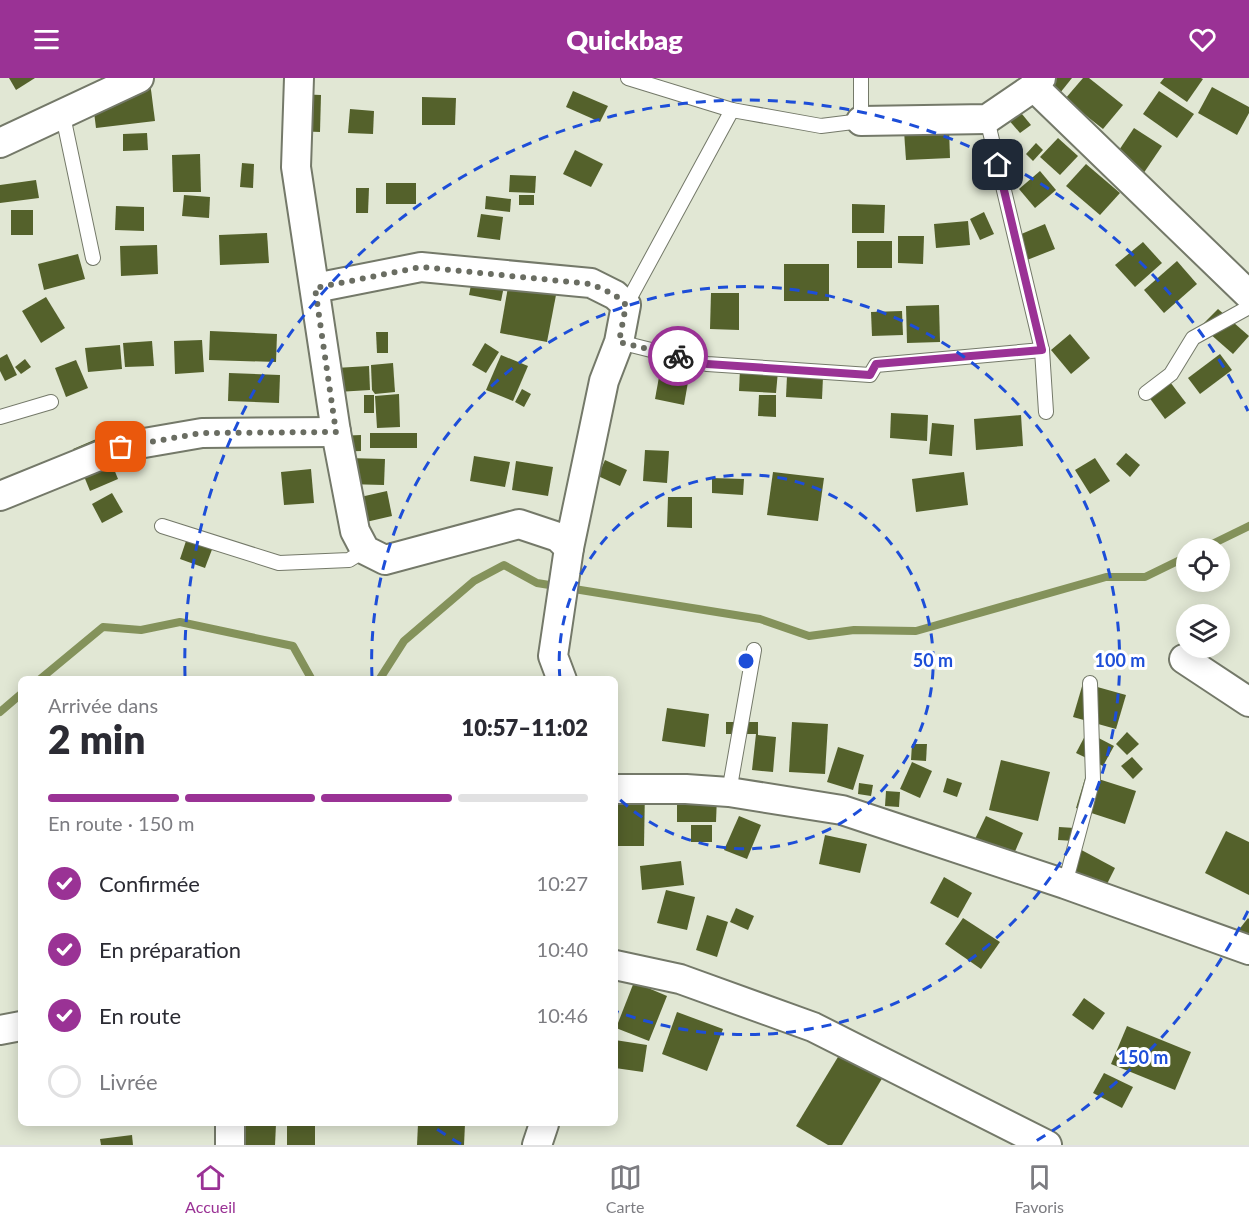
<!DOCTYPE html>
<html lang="fr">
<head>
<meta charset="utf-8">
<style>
  :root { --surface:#fff; --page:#f7f7f7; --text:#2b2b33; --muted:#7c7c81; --line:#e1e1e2; --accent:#9a3295 }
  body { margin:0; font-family:Lato,sans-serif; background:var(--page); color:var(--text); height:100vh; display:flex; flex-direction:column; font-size:22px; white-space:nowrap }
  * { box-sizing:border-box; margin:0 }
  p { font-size:20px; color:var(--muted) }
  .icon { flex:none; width:33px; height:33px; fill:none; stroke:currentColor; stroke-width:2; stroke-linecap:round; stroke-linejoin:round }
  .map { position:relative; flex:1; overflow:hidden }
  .sheet { position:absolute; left:18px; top:598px; width:600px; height:450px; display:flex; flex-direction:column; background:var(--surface); border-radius:9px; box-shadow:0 3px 15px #0003 }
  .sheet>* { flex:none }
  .fabs { position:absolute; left:1176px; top:460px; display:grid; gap:12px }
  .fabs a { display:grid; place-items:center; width:54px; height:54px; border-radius:50%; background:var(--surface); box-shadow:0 3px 15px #0003; font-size:30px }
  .pin { position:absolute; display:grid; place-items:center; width:51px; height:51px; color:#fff; margin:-26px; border-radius:12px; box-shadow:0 3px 9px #0006 }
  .courier { position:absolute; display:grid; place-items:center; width:60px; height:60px; margin:-30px; border:4px solid #9a3295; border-radius:50%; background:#fff; color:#222; box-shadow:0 2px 8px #0007 }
  .headline em { font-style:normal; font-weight:800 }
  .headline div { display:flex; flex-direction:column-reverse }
  .headline { display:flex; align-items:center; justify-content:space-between; height:102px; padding:0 30px }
  h1 { font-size:39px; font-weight:800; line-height:45px }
  .bar { display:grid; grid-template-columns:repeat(4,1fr); gap:9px 6px; align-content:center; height:72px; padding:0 30px }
  .bar i { height:8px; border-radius:4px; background:var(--line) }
  .bar .active { background:var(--accent) }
  .bar p { grid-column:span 4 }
  ol { padding:0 30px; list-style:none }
  li { display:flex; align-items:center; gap:18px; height:66px }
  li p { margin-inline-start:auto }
  li .icon { padding:6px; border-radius:50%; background:var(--accent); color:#fff; stroke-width:4 }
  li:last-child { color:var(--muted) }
  li i { width:33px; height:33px; border:3px solid var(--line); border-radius:50% }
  header { display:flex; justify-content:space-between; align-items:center; height:78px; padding:0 30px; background:var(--accent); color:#fff; font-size:27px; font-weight:800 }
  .tab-bar { display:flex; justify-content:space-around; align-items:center; height:84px; border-top:2px solid var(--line); background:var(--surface); font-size:16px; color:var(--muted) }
  .tab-bar a { display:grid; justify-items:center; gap:3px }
  .tab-bar .active { color:var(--accent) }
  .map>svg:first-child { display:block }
</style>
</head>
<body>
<header><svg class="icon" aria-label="menu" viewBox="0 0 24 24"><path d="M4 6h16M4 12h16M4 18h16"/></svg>Quickbag<svg class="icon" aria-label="heart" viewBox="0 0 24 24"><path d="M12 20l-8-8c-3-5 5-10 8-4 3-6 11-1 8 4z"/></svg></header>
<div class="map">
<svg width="1249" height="1067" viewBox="0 0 1249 1067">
  <rect width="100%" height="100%" fill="#e1e7d4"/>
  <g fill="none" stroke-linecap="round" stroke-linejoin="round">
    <g stroke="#84925b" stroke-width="8">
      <polyline points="1202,471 1249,448"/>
      <polyline points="39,602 103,549 141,552 180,544 293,568 312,602"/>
      <polyline points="379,602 404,563 474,503 504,487 537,505 760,541 809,558 854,552 916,553 1106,499 1145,499 1186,479"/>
      <polyline points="0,634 21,616"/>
    </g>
  </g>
  <g fill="#54612b">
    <polygon points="9,0 35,0 16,12"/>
    <polygon points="1042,0 1072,0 1060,15"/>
    <polygon points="1083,0 1089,0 1123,27 1103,51 1065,21"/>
    <polygon points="1164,0 1201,0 1203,1 1187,24 1160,5"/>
    <polygon points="150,4 155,43 96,50 91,10"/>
    <polygon points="1212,9 1249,29 1249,35 1237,57 1198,35"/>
    <polygon points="573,13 608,28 600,44 566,29"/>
    <polygon points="1159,13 1194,36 1177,60 1143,36"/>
    <polygon points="296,16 321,17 320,54 294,53"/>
    <polygon points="422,19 456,20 455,47 422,47"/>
    <polygon points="1012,24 1031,47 1020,55 1001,33"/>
    <polygon points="350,31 374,33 373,56 348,55"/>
    <polygon points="1134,50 1162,68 1143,96 1115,78"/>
    <polygon points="949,51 950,80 906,82 904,53"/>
    <polygon points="147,55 148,72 123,73 123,56"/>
    <polygon points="1058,60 1078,78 1060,97 1040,79"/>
    <polygon points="1036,65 1043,72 1033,83 1026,76"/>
    <polygon points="575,72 603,86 591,109 563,96"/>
    <polygon points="200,76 201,114 173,114 172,77"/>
    <polygon points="242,85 254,86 253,110 240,109"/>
    <polygon points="1086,86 1120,115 1100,137 1066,108"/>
    <polygon points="1040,93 1056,112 1035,130 1019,111"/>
    <polygon points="510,97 536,98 535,115 509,114"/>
    <polygon points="36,102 39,120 0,125 0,107"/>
    <rect x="386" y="105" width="30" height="21"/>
    <polygon points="356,110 369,110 368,135 356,135"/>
    <polygon points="184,117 210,119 209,140 182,138"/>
    <rect x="519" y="117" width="15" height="10"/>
    <polygon points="486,118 511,121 510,134 485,131"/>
    <polygon points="852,126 885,127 884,155 852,155"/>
    <polygon points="116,128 144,129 144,153 115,152"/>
    <rect x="11" y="132" width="22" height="25"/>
    <polygon points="984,134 994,156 980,162 970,141"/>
    <polygon points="481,136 503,139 500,162 477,159"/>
    <polygon points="968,143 970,167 936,170 934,146"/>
    <polygon points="1045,146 1055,171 1022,184 1012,160"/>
    <polygon points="267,155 269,185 220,187 219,157"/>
    <polygon points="898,158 924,158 923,186 898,185"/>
    <rect x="857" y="163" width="35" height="27"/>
    <polygon points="1143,164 1162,185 1135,209 1115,187"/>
    <polygon points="157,167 158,196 121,198 120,168"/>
    <polygon points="78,176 85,201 44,212 38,186"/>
    <polygon points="476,182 508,188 501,223 469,217"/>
    <polygon points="1177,183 1197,206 1164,235 1144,212"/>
    <rect x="784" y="186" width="45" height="37"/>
    <polygon points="508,209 556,217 547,264 500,255"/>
    <polygon points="711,215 739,215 739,252 710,251"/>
    <polygon points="46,219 65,250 41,265 22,233"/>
    <polygon points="939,227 940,264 907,265 906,228"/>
    <polygon points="1218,231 1249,258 1233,276 1201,248"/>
    <polygon points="902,233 903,257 872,258 871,234"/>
    <polygon points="210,253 277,256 276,284 209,282"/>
    <polygon points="376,254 388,254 388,275 377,275"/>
    <polygon points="1070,256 1090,280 1071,296 1051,272"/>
    <polygon points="202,262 204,294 175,296 174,263"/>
    <polygon points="152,263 154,288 125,289 123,265"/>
    <polygon points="485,265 499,274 486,295 472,287"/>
    <polygon points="120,267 122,291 88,294 85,270"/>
    <polygon points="7,276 17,297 5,303 0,293 0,280"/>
    <polygon points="1220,276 1232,292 1200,316 1188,300"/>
    <polygon points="501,277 528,288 513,323 486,312"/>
    <polygon points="25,281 31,289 21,296 15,289"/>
    <polygon points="76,282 88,310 66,319 55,290"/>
    <polygon points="393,285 395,314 375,316 372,312 371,287"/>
    <polygon points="673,287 684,290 680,299 670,296"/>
    <polygon points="369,288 370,312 321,315 319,291"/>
    <polygon points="740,291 778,293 776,315 739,313"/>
    <polygon points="229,295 280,297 279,325 228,323"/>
    <polygon points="1164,296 1186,325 1165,341 1143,311"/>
    <polygon points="787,298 823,299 822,321 786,319"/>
    <polygon points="659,299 688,304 684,327 655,321"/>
    <polygon points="522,311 531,316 524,329 515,324"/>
    <polygon points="399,316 400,349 377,350 375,318"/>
    <rect x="364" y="317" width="10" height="18"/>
    <polygon points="759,317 776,317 776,339 758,338"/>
    <polygon points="891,335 928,337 927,363 890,360"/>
    <polygon points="1021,337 1023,368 976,372 974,341"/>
    <polygon points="932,345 954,347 952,378 929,376"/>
    <rect x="370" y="355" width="47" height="15"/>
    <polygon points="361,357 361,373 336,374 336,358"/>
    <polygon points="101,359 118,401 90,413 73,371"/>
    <polygon points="645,372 669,373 667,405 643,403"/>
    <polygon points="1126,375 1140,387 1130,399 1116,386"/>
    <polygon points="474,378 510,384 505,409 470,403"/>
    <polygon points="347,380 385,381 384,407 346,406"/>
    <polygon points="1095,380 1110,403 1090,416 1075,392"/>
    <polygon points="605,382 627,392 620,408 598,398"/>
    <polygon points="516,383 553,389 548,418 512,412"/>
    <polygon points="311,391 314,425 284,427 281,394"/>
    <polygon points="773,394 824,400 818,443 767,437"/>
    <polygon points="964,394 968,427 916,434 912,401"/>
    <polygon points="712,400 744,401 743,417 712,415"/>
    <polygon points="387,413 392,438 353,447 347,422"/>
    <polygon points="112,415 123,434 102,445 92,426"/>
    <polygon points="668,419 692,419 692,450 667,449"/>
    <polygon points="190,451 216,461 205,490 180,481"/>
    <polygon points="1083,605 1126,617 1116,651 1073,639"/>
    <polygon points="667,630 709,636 705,669 662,663"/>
    <polygon points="726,644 758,644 758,657 776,659 773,694 752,692 756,656 726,656"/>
    <polygon points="792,644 828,646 825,696 789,694"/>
    <polygon points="1087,654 1114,668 1103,688 1076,675"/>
    <polygon points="1127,654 1139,666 1127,677 1116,666"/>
    <polygon points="912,666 927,666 926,683 911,682"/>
    <polygon points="838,669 864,677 853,712 827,704"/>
    <polygon points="1132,679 1143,691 1133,701 1121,688"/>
    <polygon points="1001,682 1050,694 1038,743 989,732"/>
    <polygon points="912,684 932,693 920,720 900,711"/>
    <polygon points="1086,697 1136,713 1125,746 1076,730"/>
    <polygon points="947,700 962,705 957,719 943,714"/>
    <polygon points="859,705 873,707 871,718 858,716"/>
    <polygon points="615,710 645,711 644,768 615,768"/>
    <polygon points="886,713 900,714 899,729 885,728"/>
    <polygon points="677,718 717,718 716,744 677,744"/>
    <polygon points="739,738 761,747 747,781 724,772"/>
    <polygon points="986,738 1023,755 1013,778 975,761"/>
    <rect x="691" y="747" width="21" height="17"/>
    <polygon points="1059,749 1075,750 1074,763 1058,762"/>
    <polygon points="1226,753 1249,764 1249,817 1205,795"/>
    <polygon points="825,757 867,766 860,795 819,786"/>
    <polygon points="1074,768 1115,790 1105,810 1063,790"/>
    <polygon points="681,783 684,807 642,812 640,788"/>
    <polygon points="944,799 972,815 958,840 930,825"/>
    <polygon points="666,812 695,819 687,852 657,845"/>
    <polygon points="736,830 754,838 748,852 730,844"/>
    <polygon points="707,837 728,844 717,879 696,872"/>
    <polygon points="963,840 1000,864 981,891 945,866"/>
    <polygon points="1248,840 1249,841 1249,870 1234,858"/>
    <polygon points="634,904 667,918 649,963 616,950"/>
    <polygon points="1084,920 1105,935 1093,952 1072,937"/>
    <polygon points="677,934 723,951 707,993 662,976"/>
    <polygon points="1127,948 1191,974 1175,1012 1111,986"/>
    <polygon points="615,962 647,967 643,994 615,990"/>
    <polygon points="841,974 883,999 842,1067 828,1067 796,1048"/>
    <polygon points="1104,995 1133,1009 1122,1030 1093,1015"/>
    <polygon points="227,1046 276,1046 275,1067 227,1067"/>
    <rect x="287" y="1046" width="28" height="21"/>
    <polygon points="418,1046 465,1046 464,1067 417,1067"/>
    <polygon points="132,1057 133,1067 101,1067 100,1061"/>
  </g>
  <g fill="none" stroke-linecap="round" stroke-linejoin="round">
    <g stroke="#747969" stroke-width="16">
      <g id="lane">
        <polyline points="628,0 732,32 821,48 861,43 861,0"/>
        <polyline points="63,38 93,180"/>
        <polyline points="987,41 1042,272 1046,334"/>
        <polyline points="626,227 732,32"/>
        <polyline points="619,264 707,286 870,297 876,287 1042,272"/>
        <polyline points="1146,315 1171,296 1193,260 1249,229"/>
        <polyline points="0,339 51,324"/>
        <polyline points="162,448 279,485 349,482 365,472"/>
        <polyline points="729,714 754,572"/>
        <polyline points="1065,806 1093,701 1090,605"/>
      </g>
    </g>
    <g stroke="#747969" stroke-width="32">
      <g id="street">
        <polyline points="299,0 296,89 336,354 355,453 365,472 385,482 519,446 558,459 569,470 553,578 562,602"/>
        <polyline points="1034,9 1249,217"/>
        <polyline points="861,43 987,41 1034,9 1041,0"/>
        <polyline points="0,65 139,0"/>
        <polyline points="315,210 421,189 591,205 615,217 626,227 619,264 604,303 569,470"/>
        <polyline points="0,418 121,369 202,355 336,354"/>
        <polyline points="1184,581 1249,624"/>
        <polyline points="615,711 686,711 729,714 842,732 1065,806 1249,872"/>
        <polyline points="615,887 680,901 813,949 1047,1067"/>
        <polyline points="0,952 21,948"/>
        <polyline points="230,1046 230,1067"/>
        <polyline points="537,1067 544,1046"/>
      </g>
    </g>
    <use href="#lane" stroke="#fff" stroke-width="14"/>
    <use href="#street" stroke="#fff" stroke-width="28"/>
  </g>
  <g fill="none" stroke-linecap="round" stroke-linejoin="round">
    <polyline stroke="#6a6d62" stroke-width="6" stroke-dasharray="0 10.8" points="121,369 202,355 336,354 315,210 421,189 591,206 615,217 626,227 619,264 678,278"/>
    <polyline stroke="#9a3295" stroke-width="8" points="678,278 707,286 870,297 876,286 1042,272 998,87"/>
  </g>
  <g fill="none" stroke="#1d4ed8" stroke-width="3" stroke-dasharray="10 8">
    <path d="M560 601A187 187 0 1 1 616 718"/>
    <path d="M372 599A374 374 0 1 1 615 933"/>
    <path d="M1248 833A561 561 0 0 1 1031 1066M461 1066A561 561 0 0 1 432 1048M185 598A561 561 0 0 1 1248 333"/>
  </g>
  <circle cx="746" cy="583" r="9" fill="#1d4ed8" stroke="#fff" stroke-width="3"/>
  <g font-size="18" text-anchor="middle" font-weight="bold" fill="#1d4ed8" stroke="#fff" stroke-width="6" stroke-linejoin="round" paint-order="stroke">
    <text x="933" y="589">50 m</text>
    <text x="1120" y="589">100 m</text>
    <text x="1143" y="986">150 m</text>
  </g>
</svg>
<div class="fabs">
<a><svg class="icon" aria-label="locate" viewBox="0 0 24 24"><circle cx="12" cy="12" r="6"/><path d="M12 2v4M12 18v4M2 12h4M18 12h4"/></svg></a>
<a><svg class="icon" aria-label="layers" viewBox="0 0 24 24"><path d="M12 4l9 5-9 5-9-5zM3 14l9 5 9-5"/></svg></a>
</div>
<div class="pin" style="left:121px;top:369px;background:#ea580c"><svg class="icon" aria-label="bag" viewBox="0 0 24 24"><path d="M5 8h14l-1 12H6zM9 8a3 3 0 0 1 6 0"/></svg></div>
<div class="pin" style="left:998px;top:87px;background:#1f2937"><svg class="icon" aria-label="home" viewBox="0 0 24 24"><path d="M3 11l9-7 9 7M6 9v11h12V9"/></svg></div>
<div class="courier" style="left:678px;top:278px"><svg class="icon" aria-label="bike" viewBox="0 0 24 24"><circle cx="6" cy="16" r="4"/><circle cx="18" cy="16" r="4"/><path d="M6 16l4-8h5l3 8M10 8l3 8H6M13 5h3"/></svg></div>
<section class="sheet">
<div class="headline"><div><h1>2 min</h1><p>Arrivée dans</p></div><em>10:57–11:02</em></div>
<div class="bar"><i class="active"></i><i class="active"></i><i class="active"></i><i></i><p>En route · 150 m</p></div>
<ol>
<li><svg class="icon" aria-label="check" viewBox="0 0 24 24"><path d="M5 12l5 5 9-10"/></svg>Confirmée<p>10:27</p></li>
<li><svg class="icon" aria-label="check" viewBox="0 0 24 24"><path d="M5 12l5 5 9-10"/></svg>En préparation<p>10:40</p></li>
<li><svg class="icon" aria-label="check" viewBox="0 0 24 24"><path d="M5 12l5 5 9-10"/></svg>En route<p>10:46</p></li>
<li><i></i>Livrée</li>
</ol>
</section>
</div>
<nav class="tab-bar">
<a class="active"><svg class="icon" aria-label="home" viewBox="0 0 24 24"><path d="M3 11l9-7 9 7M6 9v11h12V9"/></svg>Accueil</a>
<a><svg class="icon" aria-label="map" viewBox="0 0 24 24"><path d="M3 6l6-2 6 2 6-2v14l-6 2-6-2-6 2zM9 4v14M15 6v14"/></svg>Carte</a>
<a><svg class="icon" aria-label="saved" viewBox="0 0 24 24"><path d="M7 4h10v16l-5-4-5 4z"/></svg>Favoris</a>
</nav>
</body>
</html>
